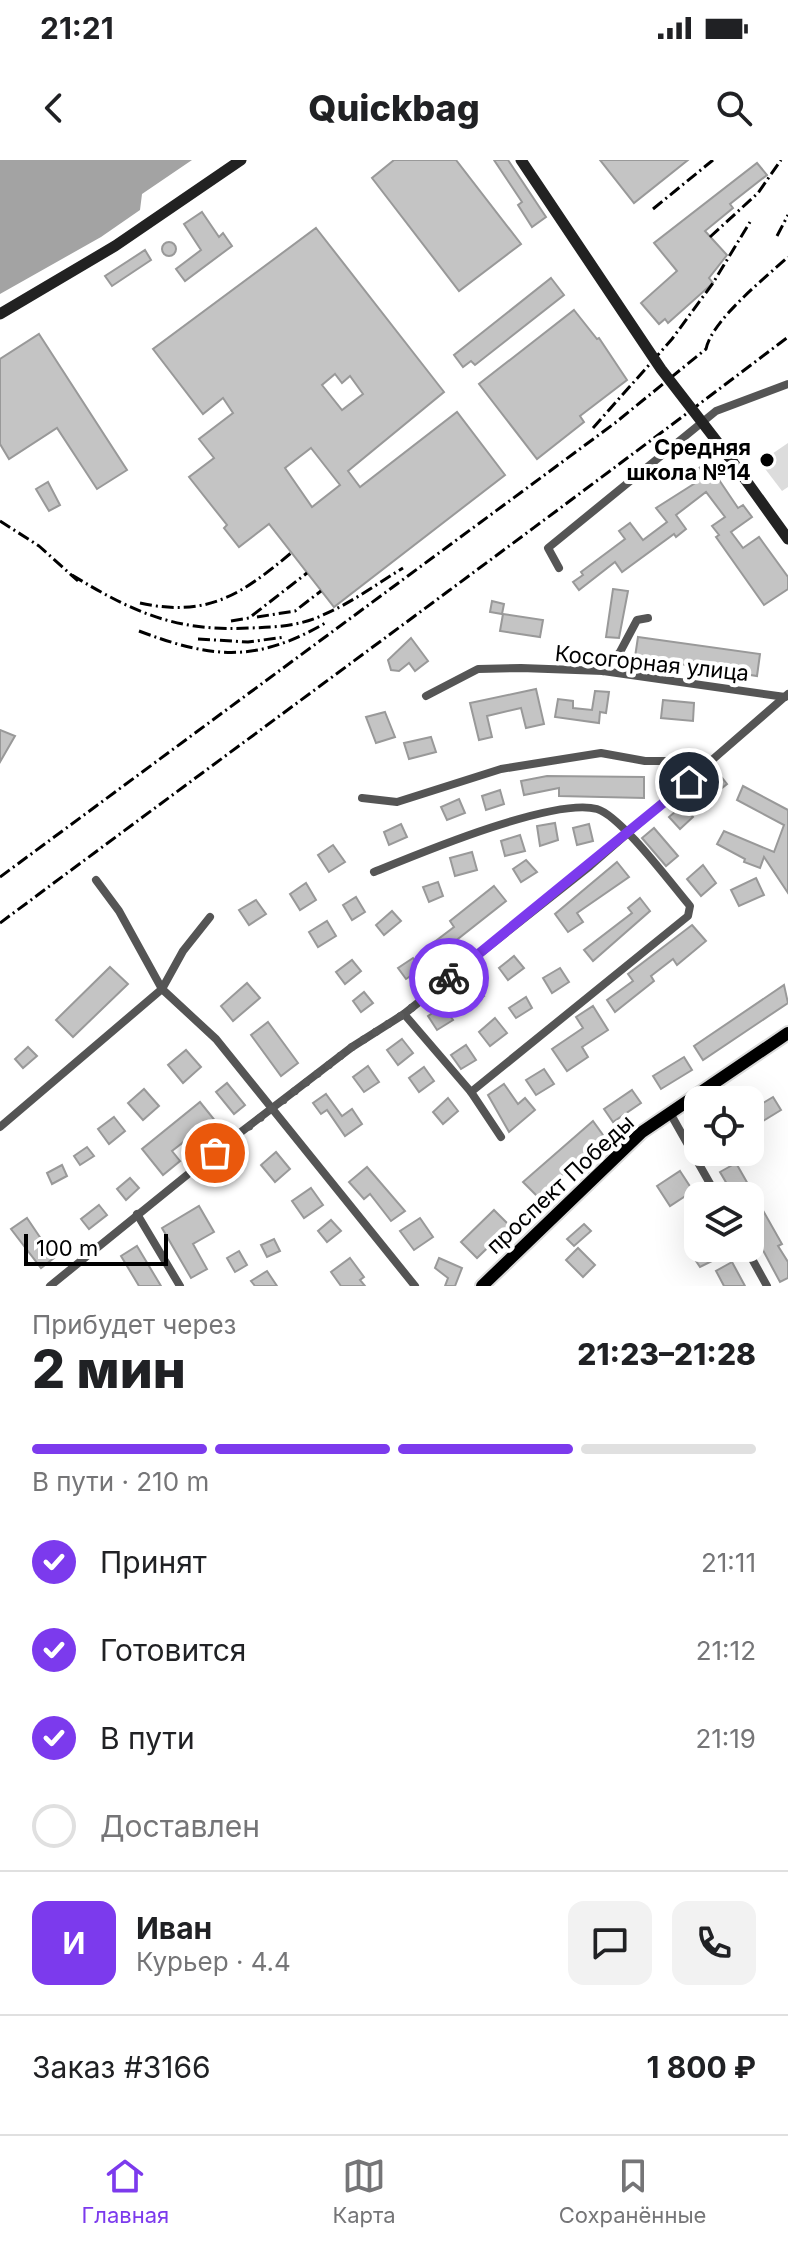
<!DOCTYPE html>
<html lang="ru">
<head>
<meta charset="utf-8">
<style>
  :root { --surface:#fff; --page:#f2f2f2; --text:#202124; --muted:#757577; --line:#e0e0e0; --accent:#7c3aed }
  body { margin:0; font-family:Inter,sans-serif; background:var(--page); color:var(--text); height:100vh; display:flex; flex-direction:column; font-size:30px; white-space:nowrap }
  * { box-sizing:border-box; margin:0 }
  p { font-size:26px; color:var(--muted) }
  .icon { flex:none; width:44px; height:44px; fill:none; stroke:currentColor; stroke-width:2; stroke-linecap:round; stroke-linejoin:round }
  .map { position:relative; height:1126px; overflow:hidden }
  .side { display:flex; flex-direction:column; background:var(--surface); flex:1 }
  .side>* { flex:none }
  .tools { position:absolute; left:684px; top:926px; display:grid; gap:16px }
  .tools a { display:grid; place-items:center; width:80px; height:80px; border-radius:16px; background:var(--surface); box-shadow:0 8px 32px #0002; font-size:40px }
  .scale { position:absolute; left:24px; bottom:20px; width:144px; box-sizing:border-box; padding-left:8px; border:4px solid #000; border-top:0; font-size:22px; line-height:28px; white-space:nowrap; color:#000; -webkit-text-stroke:6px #fff; paint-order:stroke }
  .pin { position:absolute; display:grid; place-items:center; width:68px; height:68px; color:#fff; margin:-34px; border:4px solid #fff; border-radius:50%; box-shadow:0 2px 8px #0007 }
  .courier { position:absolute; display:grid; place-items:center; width:80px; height:80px; margin:-40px; border:6px solid #7c3aed; border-radius:50%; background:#fff; color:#222; box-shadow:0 2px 10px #0007 }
  .head em { font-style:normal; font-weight:800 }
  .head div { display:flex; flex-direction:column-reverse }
  .head { display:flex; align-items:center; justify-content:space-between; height:136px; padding:0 32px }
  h1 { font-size:52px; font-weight:800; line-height:60px }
  .bar { display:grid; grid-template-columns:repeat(4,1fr); gap:12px 8px; align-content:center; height:96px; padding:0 32px }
  .bar i { height:10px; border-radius:6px; background:var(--line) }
  .bar .active { background:var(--accent) }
  .bar p { grid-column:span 4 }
  .line { display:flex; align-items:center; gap:20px; padding:0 32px; border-top:2px solid var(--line) }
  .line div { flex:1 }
  .round { display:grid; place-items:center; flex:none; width:84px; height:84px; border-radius:16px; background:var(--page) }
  ol { padding:0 32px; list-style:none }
  li { display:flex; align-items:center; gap:24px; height:88px }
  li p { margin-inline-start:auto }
  li .icon { padding:8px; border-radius:50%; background:var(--accent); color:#fff; stroke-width:4 }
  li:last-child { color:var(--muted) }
  li i { width:44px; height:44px; border:4px solid var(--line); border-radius:50% }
  .status { display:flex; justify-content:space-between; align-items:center; height:56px; padding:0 40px; background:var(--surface); direction:ltr }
  .status svg { height:22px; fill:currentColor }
  header { display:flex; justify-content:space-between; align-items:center; height:104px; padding:0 32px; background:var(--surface); font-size:36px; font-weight:800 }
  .dock { display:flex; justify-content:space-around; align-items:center; height:112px; border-top:2px solid var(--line); background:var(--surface); font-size:22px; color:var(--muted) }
  .dock a { display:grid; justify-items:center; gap:4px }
  .dock .active { color:var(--accent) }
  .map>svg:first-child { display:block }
</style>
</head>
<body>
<div class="status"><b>21:21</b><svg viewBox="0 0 49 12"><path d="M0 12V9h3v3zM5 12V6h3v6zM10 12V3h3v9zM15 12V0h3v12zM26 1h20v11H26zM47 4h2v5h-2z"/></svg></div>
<header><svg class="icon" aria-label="back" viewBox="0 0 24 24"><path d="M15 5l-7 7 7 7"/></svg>Quickbag<svg class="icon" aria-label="search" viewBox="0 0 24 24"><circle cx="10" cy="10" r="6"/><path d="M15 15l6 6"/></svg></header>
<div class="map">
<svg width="788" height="1126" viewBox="0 0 788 1126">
  <rect width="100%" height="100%" fill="#fff"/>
  <polygon fill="#dcdcdc" points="788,283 788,327 782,331 760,302"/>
  <polygon fill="#a3a3a3" points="0,0 192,0 142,34 140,50 101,77 0,134"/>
  <g fill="#c4c4c4" stroke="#999" stroke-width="2" fill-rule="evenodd">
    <polygon points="394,0 456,0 521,84 459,131 372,18"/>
    <polygon points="494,0 508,0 546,57 532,67 518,45 522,42"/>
    <polygon points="600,0 688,0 634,43"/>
    <polygon points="757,3 767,15 730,44 733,48 705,71 727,95 709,118 713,123 668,163 665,159 659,164 641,143 677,111 654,83"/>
    <polygon points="202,52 219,77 223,73 232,86 185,121 176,109 201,90 184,64"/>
    <path d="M316,68L444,232L348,311L360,327L457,252L505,315L334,447L269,364L239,387L224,368L227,365L189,317L214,298L199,279L233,253L223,238L203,254L153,189ZM335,214L342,223L350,216L363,234L342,250L322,225ZM311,288L340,325L312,347L285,308Z"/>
    <circle cx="169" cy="89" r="7"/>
    <polygon points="145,90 151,100 112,126 105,116"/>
    <polygon points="551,118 564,135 475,205 471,201 463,207 454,195"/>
    <polygon points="574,150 597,179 599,178 627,220 580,256 584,262 537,299 479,224"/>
    <polygon points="39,174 127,310 97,329 57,268 9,299 0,284 0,199"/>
    <polygon points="707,302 738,348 743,345 752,357 731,372 743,388 759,377 788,417 788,429 764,445 716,377 719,375 712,366 725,357 706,332 676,355 686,369 676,377 674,374 622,412 615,402 579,430 573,422 583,415 581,412 625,379 619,371 630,363 643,380 667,362 656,348 700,320 694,312"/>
    <polygon points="48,322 60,345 49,351 36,329"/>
    <polygon points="613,429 628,431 619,478 606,477"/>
    <polygon points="492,441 504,444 502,454 490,452"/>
    <polygon points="503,454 543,460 540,477 500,471"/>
    <polygon points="638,477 760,494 757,516 635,497"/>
    <polygon points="411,478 428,501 415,511 409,503 399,511 391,510 388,500"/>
    <polygon points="536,529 544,564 526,568 521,548 487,556 492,577 479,580 470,543"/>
    <polygon points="595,531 609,532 606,553 600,552 599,563 555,557 558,539 573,541 573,548 592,550"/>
    <polygon points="663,540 694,543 693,561 661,558"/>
    <polygon points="385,552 395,577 376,583 366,557"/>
    <polygon points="0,570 15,576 0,602"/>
    <polygon points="431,577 436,592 409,599 404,583"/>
    <polygon points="716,610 727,624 712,636 701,622"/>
    <polygon points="547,616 644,617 644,638 559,636 559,628 524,635 521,621"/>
    <polygon points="743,626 788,650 788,733 764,697 760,708 744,702 745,699 717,684 724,671 774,692 784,665 737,640"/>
    <polygon points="500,630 504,644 486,650 482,636"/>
    <polygon points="459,639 465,653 447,660 441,647"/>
    <polygon points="683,645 693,657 680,669 669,657"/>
    <polygon points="555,663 558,680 540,686 537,666"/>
    <polygon points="401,664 407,677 389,685 384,672"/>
    <polygon points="589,664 593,681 577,685 573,668"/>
    <polygon points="654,668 678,696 666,706 642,678"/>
    <polygon points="520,675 525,691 505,696 501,681"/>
    <polygon points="333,685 345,702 329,712 318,695"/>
    <polygon points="472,692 477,710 455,716 450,698"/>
    <polygon points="526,700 537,712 521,722 513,709"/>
    <polygon points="617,702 629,717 577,753 583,762 568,772 555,754"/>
    <polygon points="703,705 716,723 701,736 687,719"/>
    <polygon points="756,718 764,735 739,746 731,730"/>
    <polygon points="438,722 443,736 429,742 423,727"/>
    <polygon points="306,723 316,740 300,750 290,734"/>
    <polygon points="494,726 506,741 440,793 433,783 454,767 450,761"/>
    <polygon points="356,737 365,752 352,760 343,745"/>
    <polygon points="640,738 650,751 593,801 584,790 632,753 628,748"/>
    <polygon points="256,740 266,754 249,765 239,750"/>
    <polygon points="392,751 401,761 384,775 376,765"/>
    <polygon points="327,761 336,776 318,787 309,772"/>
    <polygon points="692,765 706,781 677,805 673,799 651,816 654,821 615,852 607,840 633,821 628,814"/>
    <polygon points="514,796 524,808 508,820 499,808"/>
    <polygon points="413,798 421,809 406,819 398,808"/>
    <polygon points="352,800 361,811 345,824 336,812"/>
    <polygon points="110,807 128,824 73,877 56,860"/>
    <polygon points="560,808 569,822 552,833 543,818"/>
    <polygon points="247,823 260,838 233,861 221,846"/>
    <polygon points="476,825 484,836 466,849 458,838"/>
    <polygon points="784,825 788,843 703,900 694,886"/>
    <polygon points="364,832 373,843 361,852 353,841"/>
    <polygon points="526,837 532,848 516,858 509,848"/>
    <polygon points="443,846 453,860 437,870 428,856"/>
    <polygon points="593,846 608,870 582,887 588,897 567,911 552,889 583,868 576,857"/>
    <polygon points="495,858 507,873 490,886 479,872"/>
    <polygon points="268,862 298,903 281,916 251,875"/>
    <polygon points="402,879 413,893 398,905 387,890"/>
    <polygon points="466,885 476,900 461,909 451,895"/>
    <polygon points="28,887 37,896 23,908 15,899"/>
    <polygon points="186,890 201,907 183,923 168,905"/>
    <polygon points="684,897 692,910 661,929 653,916"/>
    <polygon points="368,906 379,922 364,932 353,917"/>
    <polygon points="424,907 434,921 419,932 409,918"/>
    <polygon points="544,909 554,924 536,935 526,920"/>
    <polygon points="227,923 245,945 234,954 216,932"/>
    <polygon points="504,924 518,944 525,938 535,950 509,972 488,935"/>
    <polygon points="144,929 159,946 143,960 128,943"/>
    <polygon points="632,930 641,943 613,962 604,949"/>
    <polygon points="326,934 342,956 352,949 362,964 345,976 327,950 321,954 313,943"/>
    <polygon points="773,937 781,950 750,969 750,951"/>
    <polygon points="448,938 458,951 443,964 433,952"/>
    <polygon points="200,942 221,968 202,984 194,974 172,991 180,1001 163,1015 142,989"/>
    <polygon points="114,957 125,971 109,984 98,969"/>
    <polygon points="593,961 603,975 539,1038 523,1022"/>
    <polygon points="87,987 94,996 80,1005 74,996"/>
    <polygon points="276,992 290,1009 275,1022 261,1005"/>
    <polygon points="736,1003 782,1084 778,1086 788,1102 788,1118 780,1122 750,1066 750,1036 734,1036 720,1012"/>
    <polygon points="62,1005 67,1016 52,1024 47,1013"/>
    <polygon points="367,1007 405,1051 391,1061 370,1034 364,1039 349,1022"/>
    <polygon points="680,1011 693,1031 670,1046 657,1026"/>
    <polygon points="130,1018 139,1028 126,1040 117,1029"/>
    <polygon points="311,1028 323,1045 304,1058 292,1041"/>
    <polygon points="99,1045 107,1055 89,1069 81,1059"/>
    <polygon points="199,1046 214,1072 193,1084 207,1109 191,1118 162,1068"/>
    <polygon points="494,1050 510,1066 477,1098 461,1082"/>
    <polygon points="27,1058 54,1098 41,1108 11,1069"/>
    <polygon points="420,1058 433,1077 414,1090 400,1071"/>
    <polygon points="331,1060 341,1071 327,1082 318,1071"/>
    <polygon points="584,1064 591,1071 574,1086 567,1079"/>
    <polygon points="274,1079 280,1091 267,1097 261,1085"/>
    <polygon points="698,1079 698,1088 705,1088 712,1101 700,1107 686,1086"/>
    <polygon points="137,1086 161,1126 139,1126 121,1096"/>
    <polygon points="578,1088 595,1105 583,1117 566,1100"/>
    <polygon points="239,1091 247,1105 235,1112 227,1098"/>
    <polygon points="350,1098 364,1117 360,1120 365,1126 341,1126 331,1112"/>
    <polygon points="439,1098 462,1108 455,1126 445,1126 448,1118 435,1108"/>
    <polygon points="732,1102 745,1126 724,1126 716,1111"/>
    <polygon points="267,1111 277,1126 255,1126 251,1121"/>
  </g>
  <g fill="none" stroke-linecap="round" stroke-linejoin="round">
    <g stroke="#dbdbdb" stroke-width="16">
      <polyline id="primary" points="482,1126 642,972 788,873"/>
    </g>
    <g stroke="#555" stroke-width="8">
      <polyline points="559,408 548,388 716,251 788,224"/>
      <polyline points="603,511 620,492 637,460 648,458"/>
      <polyline points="426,536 478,509 521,508 603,511 785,537"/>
      <polyline points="362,638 397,642 501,609 601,593 645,601 710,601"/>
      <path d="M374,712C418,694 554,637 597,649C621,656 672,725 690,746L688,756L471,932L404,854"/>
      <polyline points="96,720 119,751 162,829 216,879 415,1126"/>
      <polyline points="471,932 501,977"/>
      <polyline points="670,953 717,1036"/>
      <polyline points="0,967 162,829 183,791 210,757"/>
      <polyline points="194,1008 352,887 404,854 590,706 788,534"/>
      <polyline points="137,1054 180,1126"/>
      <polyline points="746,1088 767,1126"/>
      <polyline points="50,1126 187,1015"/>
    </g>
    <g stroke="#222" stroke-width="11">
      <polyline points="0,154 115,86 241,0"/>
      <polyline points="732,301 788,379"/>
    </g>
    <use href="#primary" stroke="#000" stroke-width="12"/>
    <g stroke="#000" stroke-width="3" stroke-dasharray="12 4 2 4" stroke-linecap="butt">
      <polyline points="653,49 713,0"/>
      <polyline points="777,76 788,55"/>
      <polyline points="710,77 758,33 781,0"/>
      <polyline points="593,268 672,179 713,123 750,62"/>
      <polyline points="0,361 39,386 78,421"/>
      <path d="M72,415C134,453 177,472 251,468C276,467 300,466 323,455C351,443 377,424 403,408"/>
      <path d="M140,443C208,458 242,434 291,393"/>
      <polyline points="257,457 295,451 321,431"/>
      <polyline points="231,461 249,458 307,413"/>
      <path d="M139,471C213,499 257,503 327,462"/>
      <polyline points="198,479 248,482 285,477"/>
      <path d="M0,717L615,263L706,189C712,160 766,117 788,97"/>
      <path d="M0,763C263,567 527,375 788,177"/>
    </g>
    <polyline stroke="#222" stroke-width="11" points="521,0 661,209 732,301"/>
  </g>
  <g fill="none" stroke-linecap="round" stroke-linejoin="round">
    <polyline stroke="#595959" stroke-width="8" stroke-dasharray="0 14.4" points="215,993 352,887 404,854 449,818"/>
    <polyline stroke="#7c3aed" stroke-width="10" points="449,818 689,622"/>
  </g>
  <circle fill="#000" stroke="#fff" stroke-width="3" cx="767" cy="300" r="8"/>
  <g text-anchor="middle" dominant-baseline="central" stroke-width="8" stroke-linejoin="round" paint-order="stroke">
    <g font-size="22" font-weight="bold" fill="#000" stroke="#fff" text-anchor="end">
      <text x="751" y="287">Средняя<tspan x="751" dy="25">школа №14</tspan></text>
    </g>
    <g font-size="22" fill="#000" stroke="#fff">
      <text transform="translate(652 503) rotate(6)">Косогорная улица</text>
      <text transform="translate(560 1024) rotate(-43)">проспект Победы</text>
    </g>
  </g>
</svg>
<div class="tools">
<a><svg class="icon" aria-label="locate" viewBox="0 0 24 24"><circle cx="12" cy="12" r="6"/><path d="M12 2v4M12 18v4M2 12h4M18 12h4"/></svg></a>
<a><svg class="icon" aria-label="layers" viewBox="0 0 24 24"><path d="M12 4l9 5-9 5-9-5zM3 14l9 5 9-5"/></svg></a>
</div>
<div class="scale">100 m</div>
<div class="pin" style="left:215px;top:993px;background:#ea580c"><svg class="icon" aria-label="bag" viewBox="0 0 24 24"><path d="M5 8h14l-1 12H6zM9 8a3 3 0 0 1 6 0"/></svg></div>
<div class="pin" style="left:689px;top:622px;background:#1f2937"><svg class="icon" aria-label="home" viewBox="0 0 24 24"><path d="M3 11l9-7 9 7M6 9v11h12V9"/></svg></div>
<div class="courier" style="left:449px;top:818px"><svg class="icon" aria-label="bike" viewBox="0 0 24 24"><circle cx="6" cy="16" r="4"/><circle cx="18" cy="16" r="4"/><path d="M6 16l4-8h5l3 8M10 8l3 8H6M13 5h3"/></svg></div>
</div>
<section class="side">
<div class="head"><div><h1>2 мин</h1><p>Прибудет через</p></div><em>21:23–21:28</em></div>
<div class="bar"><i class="active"></i><i class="active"></i><i class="active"></i><i></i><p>В пути · 210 m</p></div>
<ol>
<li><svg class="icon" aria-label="check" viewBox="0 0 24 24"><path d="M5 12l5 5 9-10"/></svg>Принят<p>21:11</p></li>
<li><svg class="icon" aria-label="check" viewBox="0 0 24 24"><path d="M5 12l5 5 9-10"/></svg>Готовится<p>21:12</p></li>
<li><svg class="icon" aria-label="check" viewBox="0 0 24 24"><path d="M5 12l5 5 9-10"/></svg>В пути<p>21:19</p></li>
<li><i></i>Доставлен</li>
</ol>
<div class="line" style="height:144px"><b class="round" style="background:var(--accent);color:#fff">И</b><div><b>Иван</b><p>Курьер · 4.4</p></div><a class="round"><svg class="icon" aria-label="chat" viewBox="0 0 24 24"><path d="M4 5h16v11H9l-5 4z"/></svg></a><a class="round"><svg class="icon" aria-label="phone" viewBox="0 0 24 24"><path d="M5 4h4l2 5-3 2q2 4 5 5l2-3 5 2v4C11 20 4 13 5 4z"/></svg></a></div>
<div class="line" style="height:104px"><div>Заказ #3166</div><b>1 800 ₽</b></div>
</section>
<nav class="dock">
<a class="active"><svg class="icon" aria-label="home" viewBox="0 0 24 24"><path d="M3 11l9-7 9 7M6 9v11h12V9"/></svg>Главная</a>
<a><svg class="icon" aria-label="map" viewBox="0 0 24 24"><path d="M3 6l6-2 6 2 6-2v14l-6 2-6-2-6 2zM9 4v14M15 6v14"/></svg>Карта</a>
<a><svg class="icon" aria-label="saved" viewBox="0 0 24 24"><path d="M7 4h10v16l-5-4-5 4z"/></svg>Сохранённые</a>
</nav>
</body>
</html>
